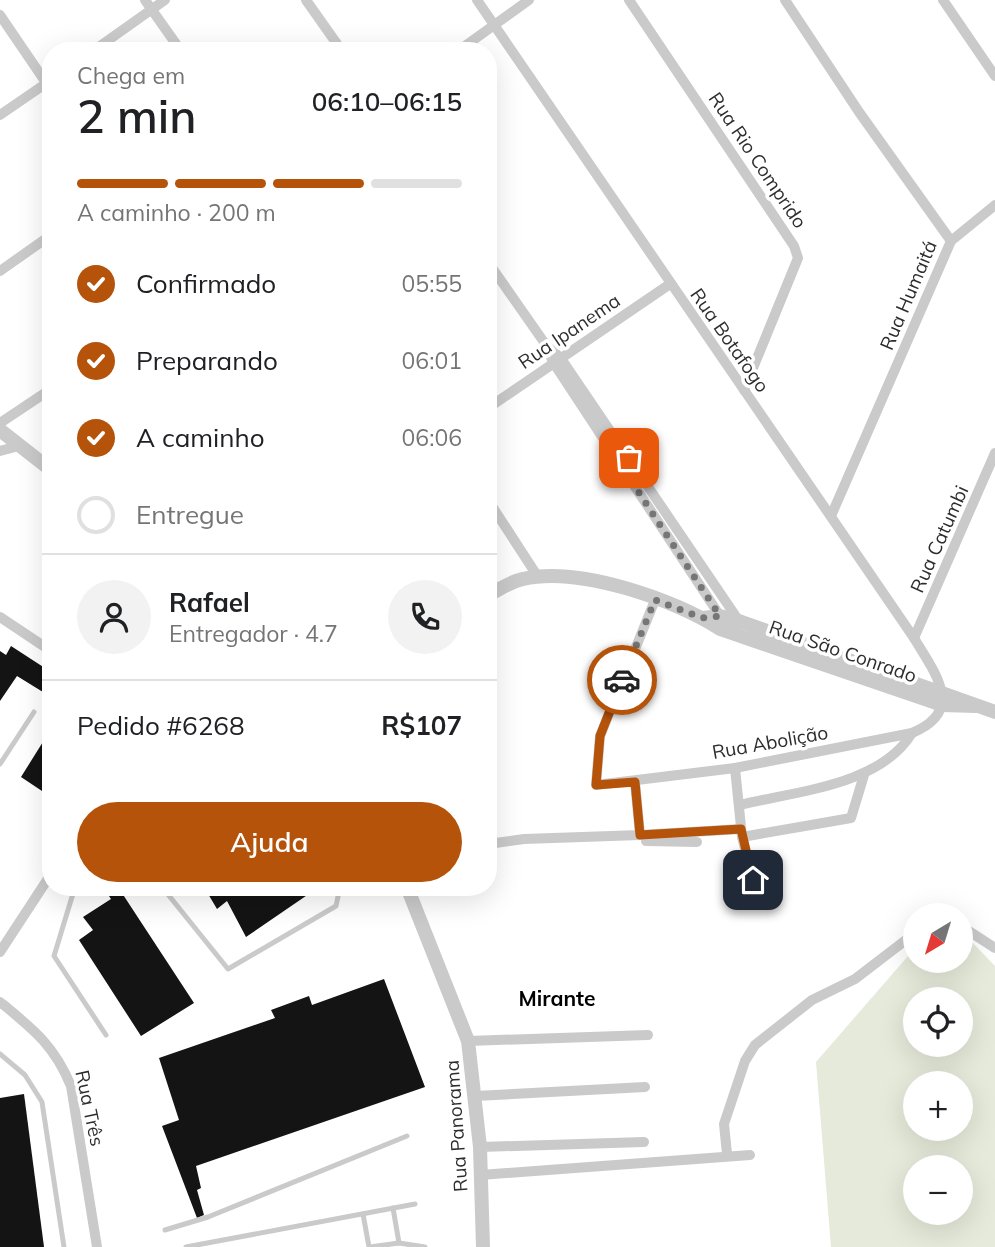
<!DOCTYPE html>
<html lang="pt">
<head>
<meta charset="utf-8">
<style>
  :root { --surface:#fff; --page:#f2f2f2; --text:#202124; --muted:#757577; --line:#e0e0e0; --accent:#b45309 }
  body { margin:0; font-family:Mulish,sans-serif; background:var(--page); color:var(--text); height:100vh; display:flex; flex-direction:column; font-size:26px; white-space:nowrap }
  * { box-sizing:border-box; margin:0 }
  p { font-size:23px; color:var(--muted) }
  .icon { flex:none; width:38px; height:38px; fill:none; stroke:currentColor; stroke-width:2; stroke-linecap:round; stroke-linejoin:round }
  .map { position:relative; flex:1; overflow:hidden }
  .side { position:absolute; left:42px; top:42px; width:455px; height:854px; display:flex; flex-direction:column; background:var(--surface); border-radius:28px; box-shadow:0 7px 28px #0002 }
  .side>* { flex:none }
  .needle { width:46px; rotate:218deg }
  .controls { position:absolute; left:903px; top:903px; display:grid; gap:14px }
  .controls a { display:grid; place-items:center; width:70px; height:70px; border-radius:50%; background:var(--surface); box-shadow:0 7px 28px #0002; font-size:35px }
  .pin { position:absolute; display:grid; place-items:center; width:60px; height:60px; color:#fff; margin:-30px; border-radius:14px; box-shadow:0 4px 10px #0006 }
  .courier { position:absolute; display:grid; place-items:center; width:70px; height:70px; margin:-35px; border:5px solid #b45309; border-radius:50%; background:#fff; color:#222; box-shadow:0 2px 9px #0007 }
  .headline em { font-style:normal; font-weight:600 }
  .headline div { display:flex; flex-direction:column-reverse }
  .headline { display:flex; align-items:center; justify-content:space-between; height:119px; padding:0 35px }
  h1 { font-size:46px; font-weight:600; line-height:52px }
  .bar { display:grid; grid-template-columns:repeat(4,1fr); gap:10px 7px; align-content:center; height:84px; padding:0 35px }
  .bar i { height:9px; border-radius:5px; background:var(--line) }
  .bar .active { background:var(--accent) }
  .bar p { grid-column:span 4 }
  .line { display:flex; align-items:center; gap:18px; padding:0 35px; border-top:2px solid var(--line) }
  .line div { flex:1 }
  .round { display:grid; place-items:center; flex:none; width:74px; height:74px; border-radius:37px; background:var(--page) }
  ol { padding:0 35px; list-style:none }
  li { display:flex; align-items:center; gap:21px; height:77px }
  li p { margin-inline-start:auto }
  li .icon { padding:7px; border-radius:50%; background:var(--accent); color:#fff; stroke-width:4 }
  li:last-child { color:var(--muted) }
  li i { width:38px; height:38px; border:4px solid var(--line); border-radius:50% }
  .action { display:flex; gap:14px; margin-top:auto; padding:14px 35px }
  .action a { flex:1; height:80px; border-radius:42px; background:var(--accent); color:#fff; font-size:28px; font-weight:600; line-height:80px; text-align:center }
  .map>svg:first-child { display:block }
</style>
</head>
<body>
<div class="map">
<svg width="995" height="1247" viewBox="0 0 995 1247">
  <rect width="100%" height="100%" fill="#fff"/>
  <path fill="#e5eada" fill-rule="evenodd" d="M961,931L995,966V1247H831L816,1062L915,948V961H961ZM915,999H961V1045H915ZM915,1083H961V1129H915ZM915,1167H961V1213H915Z"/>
  <g fill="#141414">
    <polygon points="11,646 51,672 51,697 17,676 0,701 0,651 6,655"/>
    <polygon points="51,729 51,797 21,777"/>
    <polygon points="103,887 118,887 194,1003 141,1036 79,940 93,930 83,917 111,899"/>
    <polygon points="204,887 319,887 246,937 227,901 217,909"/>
    <polygon points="384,979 425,1087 196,1166 201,1188 197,1190 204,1215 197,1218 162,1126 179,1120 159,1058 275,1018 271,1010 309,996 312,1005"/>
    <polygon points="24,1094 44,1247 0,1247 0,1098"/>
  </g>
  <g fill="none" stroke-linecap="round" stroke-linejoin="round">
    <g stroke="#cacaca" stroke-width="5">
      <polyline points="0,764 34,712"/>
      <polyline points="75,887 54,956 106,1035"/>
      <polyline points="162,887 228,969 336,906 340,887"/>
      <polyline points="0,1054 25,1075 42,1102 64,1247"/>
      <polyline points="393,1208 399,1243"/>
      <polyline points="363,1214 369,1247"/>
      <polyline points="165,1230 208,1217 407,1136"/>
      <polyline points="186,1247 415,1204"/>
      <polyline points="370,1247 399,1243 425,1247"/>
    </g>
    <g stroke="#cacaca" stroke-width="10">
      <polyline points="145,0 181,51"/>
      <polyline points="306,0 342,51"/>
      <path d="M477,0L914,638C935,673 966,711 912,733L735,768L596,785L600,736L655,600"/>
      <polyline points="629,0 794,246 798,258 744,390"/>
      <polyline points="785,0 859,112 951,241"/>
      <polyline points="943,0 995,76"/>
      <polyline points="0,15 51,90"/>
      <polyline points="93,51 165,0"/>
      <polyline points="458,51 529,0"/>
      <polyline points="0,115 51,80"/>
      <polyline points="488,262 546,345 553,362 720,616 720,623"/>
      <polyline points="0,271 51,235"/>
      <polyline points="549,348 560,357 739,621 738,625"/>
      <polyline points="488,408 670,284"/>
      <polyline points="0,423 51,389"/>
      <polyline points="0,451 19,446"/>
      <polyline points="488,500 538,577"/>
      <polyline points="831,516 951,241 995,205"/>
      <polyline points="0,617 51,651"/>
      <polyline points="914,638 995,453"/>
      <polyline points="735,768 742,837 753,880"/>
      <path d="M740,805C795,791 880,786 912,733"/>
      <polyline points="640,835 741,829"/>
      <polyline points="742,837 851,818 864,775"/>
      <polyline points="646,841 697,842"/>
      <polyline points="488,844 524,839 640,835 635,782"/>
      <polyline points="961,926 995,948"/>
      <polyline points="0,952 51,874"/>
      <path d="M0,1002C33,1029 54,1045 71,1086L97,1247"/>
      <polyline points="468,1041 648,1035"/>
      <polyline points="475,1096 645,1087"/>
      <polyline points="480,1147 644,1142"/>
      <polyline points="727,1154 724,1124 745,1061 755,1045 812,1000 855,979 915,933"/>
      <polyline points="480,1175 750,1155"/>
    </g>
    <g stroke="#cacaca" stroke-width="14">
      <polyline points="0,430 51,470"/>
      <path d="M488,595C499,590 511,581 523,579C578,566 674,599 720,629L942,705L976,706"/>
      <polyline points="703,618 720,616 739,621 995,712"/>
      <polyline points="407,887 468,1041 480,1147 483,1247"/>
    </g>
  </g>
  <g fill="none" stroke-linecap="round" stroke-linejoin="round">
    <polyline stroke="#767676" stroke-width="7" stroke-dasharray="0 12.6" points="622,680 655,600 702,618 720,616 620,464 629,458"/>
    <polyline stroke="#b45309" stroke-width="9" points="622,680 600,736 596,785 635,782 640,835 741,829 753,880"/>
  </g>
  <g text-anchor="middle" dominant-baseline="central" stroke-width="7" stroke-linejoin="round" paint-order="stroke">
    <g font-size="19" fill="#2d2d2d" stroke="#fff">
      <text transform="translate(758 160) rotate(56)">Rua Rio Comprido</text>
      <text transform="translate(908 295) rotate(-67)">Rua Humaitá</text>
      <text transform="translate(569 331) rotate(-34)">Rua Ipanema</text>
      <text transform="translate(730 340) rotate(55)">Rua Botafogo</text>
      <text transform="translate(939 539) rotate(-66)">Rua Catumbi</text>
      <text transform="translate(843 651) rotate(19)">Rua São Conrado</text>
      <text transform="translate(770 742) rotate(-10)">Rua Abolição</text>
      <text transform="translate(90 1108) rotate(78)">Rua Três</text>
      <text transform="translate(456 1126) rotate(-94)">Rua Panorama</text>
    </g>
    <g font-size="21" font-weight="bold" fill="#000" stroke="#fff">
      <text x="557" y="998">Mirante</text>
    </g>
  </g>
</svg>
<div class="controls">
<a><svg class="needle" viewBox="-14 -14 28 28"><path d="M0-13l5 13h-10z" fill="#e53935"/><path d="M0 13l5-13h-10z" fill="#757577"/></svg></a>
<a><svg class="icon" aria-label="locate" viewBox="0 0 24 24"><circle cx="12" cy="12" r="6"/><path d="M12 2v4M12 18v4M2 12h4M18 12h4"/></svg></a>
<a>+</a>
<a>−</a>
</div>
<div class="pin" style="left:629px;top:458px;background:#ea580c"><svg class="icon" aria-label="bag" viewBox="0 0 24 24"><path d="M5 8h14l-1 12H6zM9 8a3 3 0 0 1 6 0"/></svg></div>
<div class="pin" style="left:753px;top:880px;background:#1f2937"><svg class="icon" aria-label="home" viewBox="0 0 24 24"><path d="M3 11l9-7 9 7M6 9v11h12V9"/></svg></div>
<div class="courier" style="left:622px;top:680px"><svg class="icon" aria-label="car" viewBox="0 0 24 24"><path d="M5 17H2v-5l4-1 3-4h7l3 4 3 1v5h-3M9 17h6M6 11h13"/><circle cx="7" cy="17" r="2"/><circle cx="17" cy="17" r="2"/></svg></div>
<section class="side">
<div class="headline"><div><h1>2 min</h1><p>Chega em</p></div><em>06:10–06:15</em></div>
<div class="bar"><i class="active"></i><i class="active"></i><i class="active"></i><i></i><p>A caminho · 200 m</p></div>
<ol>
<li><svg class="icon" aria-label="check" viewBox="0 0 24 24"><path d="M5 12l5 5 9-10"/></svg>Confirmado<p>05:55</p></li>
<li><svg class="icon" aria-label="check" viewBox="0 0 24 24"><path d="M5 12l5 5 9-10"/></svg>Preparando<p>06:01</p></li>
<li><svg class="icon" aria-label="check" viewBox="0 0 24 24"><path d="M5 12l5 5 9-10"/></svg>A caminho<p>06:06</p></li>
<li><i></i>Entregue</li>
</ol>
<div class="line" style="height:126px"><a class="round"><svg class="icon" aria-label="person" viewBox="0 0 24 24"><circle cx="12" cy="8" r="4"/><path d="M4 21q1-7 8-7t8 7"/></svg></a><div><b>Rafael</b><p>Entregador · 4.7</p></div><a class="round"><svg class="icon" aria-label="phone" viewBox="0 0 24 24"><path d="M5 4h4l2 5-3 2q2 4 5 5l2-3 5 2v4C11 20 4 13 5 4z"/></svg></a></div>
<div class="line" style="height:91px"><div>Pedido #6268</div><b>R$107</b></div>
<div class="action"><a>Ajuda</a></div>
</section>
</div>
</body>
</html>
